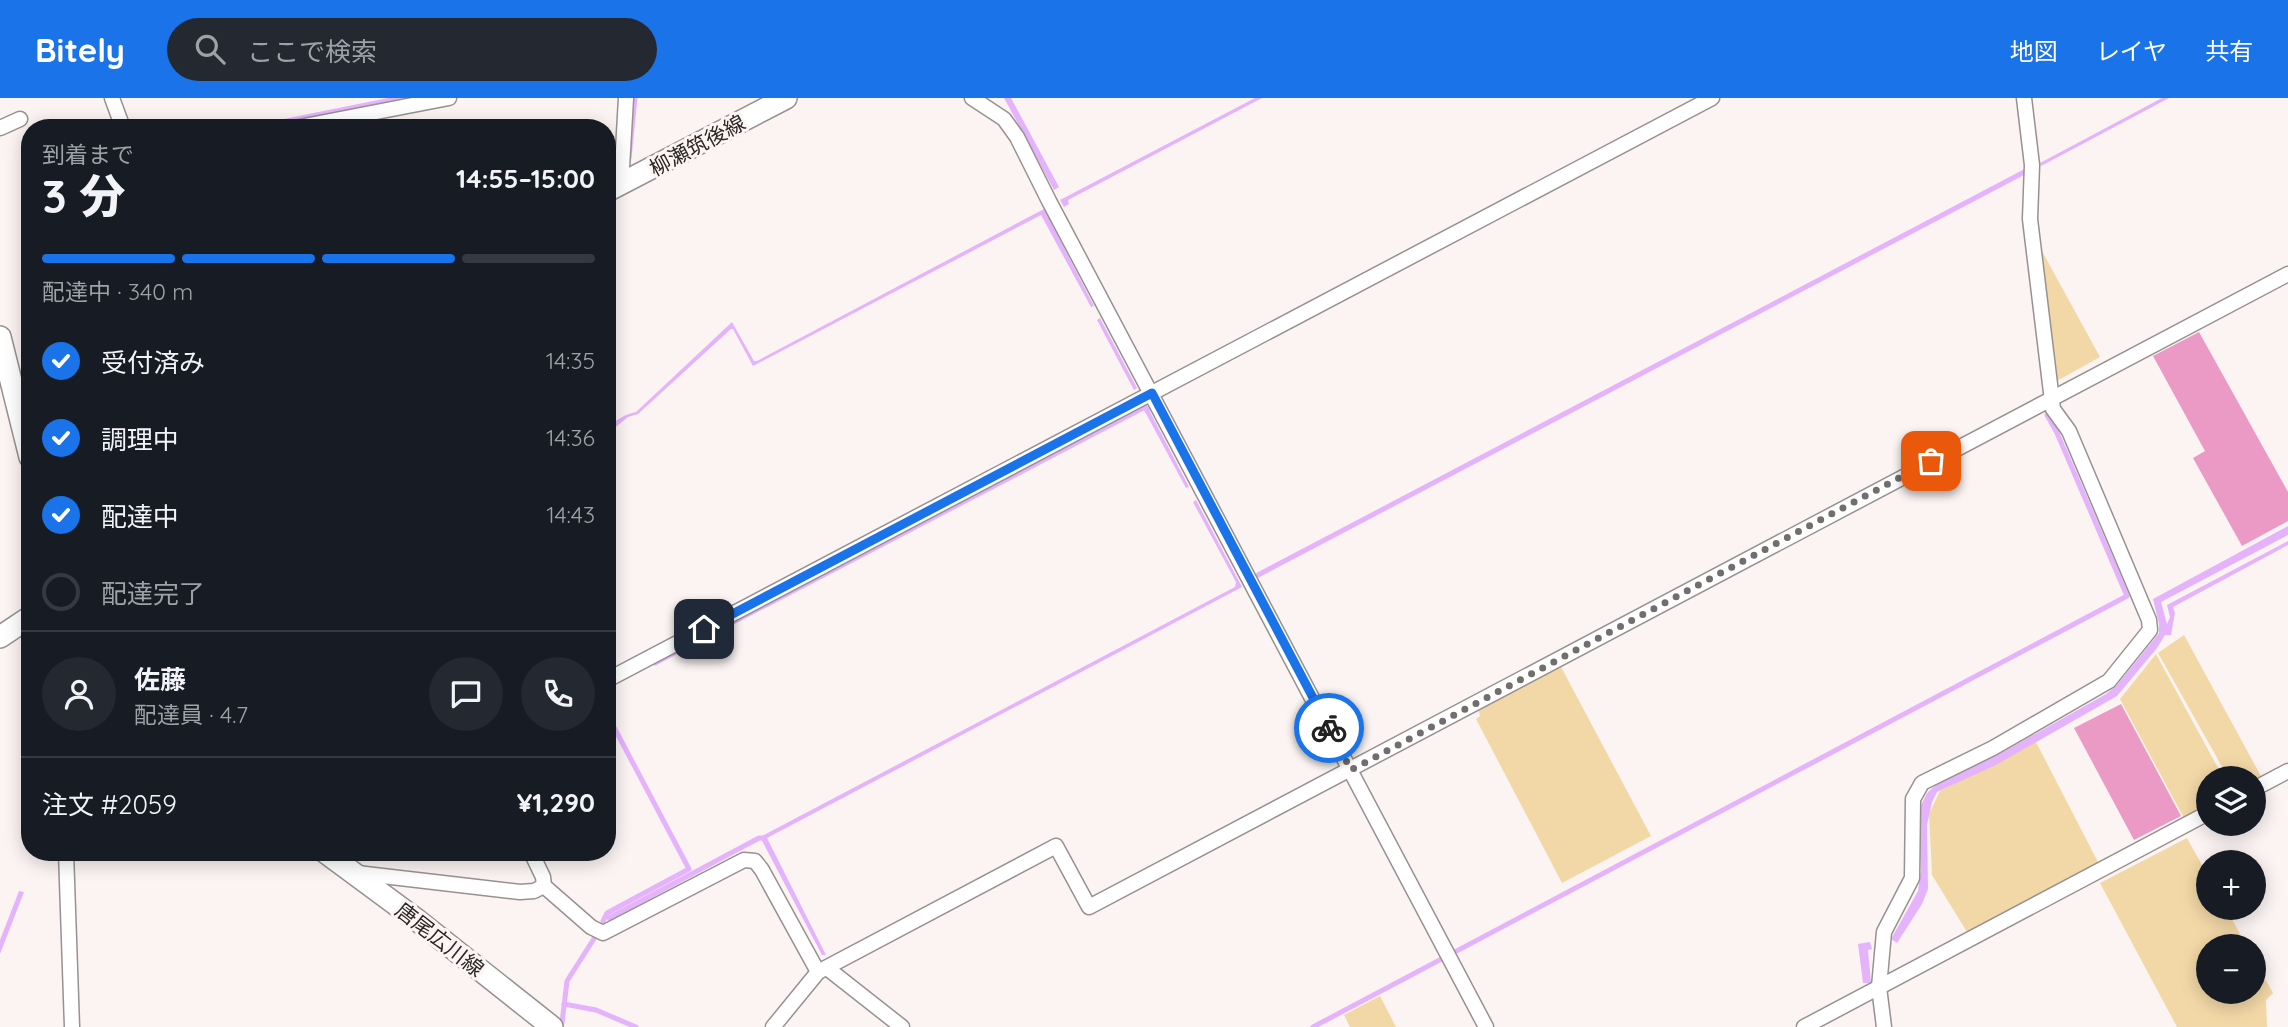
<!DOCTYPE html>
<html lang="ja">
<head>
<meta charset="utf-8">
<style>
  :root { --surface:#171b24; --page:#242831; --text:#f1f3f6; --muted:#9ea1a6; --line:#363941; --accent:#1a73e8 }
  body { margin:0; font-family:Quicksand,"Noto Sans JP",sans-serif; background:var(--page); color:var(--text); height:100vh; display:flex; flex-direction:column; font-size:26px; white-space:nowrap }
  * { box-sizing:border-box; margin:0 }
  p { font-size:23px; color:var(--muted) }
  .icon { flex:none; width:38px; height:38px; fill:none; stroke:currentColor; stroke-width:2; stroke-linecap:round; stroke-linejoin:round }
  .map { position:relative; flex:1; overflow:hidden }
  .panel { position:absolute; left:21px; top:21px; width:595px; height:742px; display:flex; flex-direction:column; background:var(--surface); border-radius:28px; box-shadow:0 4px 18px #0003 }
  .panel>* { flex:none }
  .tools { position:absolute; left:2196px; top:668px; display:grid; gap:14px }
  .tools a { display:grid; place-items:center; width:70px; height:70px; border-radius:50%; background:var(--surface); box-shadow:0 4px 18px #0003; font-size:35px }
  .pin { position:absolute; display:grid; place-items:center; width:60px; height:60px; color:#fff; margin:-30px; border-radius:14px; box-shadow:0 4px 10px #0006 }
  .courier { position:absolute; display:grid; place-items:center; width:70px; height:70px; margin:-35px; border:5px solid #1a73e8; border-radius:50%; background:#fff; color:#222; box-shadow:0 2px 9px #0007 }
  .overview em { font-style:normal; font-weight:800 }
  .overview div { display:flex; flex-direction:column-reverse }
  .overview { display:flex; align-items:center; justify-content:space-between; height:119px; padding:0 21px }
  h1 { font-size:46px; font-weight:800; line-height:52px }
  .bar { display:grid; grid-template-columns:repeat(4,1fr); gap:10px 7px; align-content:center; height:84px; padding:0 21px }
  .bar i { height:9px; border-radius:5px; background:var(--line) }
  .bar .active { background:var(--accent) }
  .bar p { grid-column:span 4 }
  .line { display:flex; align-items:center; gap:18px; padding:0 21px; border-top:2px solid var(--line) }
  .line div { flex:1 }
  .round { display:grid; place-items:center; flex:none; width:74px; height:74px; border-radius:37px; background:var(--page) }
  ol { padding:0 21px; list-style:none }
  li { display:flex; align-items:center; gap:21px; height:77px }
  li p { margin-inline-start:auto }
  li .icon { padding:7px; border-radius:50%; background:var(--accent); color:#fff; stroke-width:4 }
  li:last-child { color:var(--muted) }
  li i { width:38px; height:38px; border:4px solid var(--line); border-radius:50% }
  header { display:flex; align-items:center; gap:42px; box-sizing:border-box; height:98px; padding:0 35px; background:var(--accent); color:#fff }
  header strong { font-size:33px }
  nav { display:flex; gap:38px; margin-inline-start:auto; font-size:24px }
  .search { width:490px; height:63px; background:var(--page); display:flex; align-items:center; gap:18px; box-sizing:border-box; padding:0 24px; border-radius:38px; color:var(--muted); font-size:26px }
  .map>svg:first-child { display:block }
</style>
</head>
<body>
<header>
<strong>Bitely</strong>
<div class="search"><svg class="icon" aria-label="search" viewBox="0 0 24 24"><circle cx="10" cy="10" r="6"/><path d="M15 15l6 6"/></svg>ここで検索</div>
<nav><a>地図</a><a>レイヤ</a><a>共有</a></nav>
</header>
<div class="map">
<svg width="2288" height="929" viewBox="0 0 2288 929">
  <rect width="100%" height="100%" fill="#fbf4f3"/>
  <g fill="#f3d8a7">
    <polygon points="2037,144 2100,259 2055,284"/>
    <polygon points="2184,537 2262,680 2254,684 2254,681 2229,681 2158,555"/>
    <polygon points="2156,556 2224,681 2208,681 2208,709 2185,722 2120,601"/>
    <polygon points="1560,567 1651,738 1562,785 1476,621 1480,618 1478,610"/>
    <polygon points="2036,644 2099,766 1967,834 1932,777 1929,716 1940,693"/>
    <polygon points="2187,740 2208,778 2208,810 2226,810 2247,849 2208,849 2208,894 2254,894 2254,861 2273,895 2266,902 2267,929 2177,929 2100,785"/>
    <polygon points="1380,898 1396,929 1350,929 1344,917"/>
  </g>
  <g fill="#e5b3fc">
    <polygon points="388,0 407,0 255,30 239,30"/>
    <polygon points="1004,0 1011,0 1059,89 1054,92"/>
    <polygon points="1255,0 1262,0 1068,102 1069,106 1064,109 1060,102"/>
    <polygon points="2162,0 2169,0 2041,68 2040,65"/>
    <path d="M1044,111L1094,208L1091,209L1041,117L753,268L733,231H731L638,316L628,319L607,336V330C616,322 625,316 636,314L732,224L754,263H757Z"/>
    <polygon points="1100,220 1137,290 1134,292 1097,222"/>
    <polygon points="1147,308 1189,389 1186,390 1143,310"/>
    <polygon points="1196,402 1242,489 767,740 825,855 826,857 822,857 760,739 1235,489 1236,484 1193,404"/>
    <polygon points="2288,428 2288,437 2161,504 2167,526 2170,519 2167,507 2288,443 2288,447 2173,509 2175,515 2171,537 2165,537 2157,550 2117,598 1996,667 1937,694 1932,704 1927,727 1928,791 1922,806 1897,845 1891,841 1918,793 1921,772 1918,730 1921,707 1927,695 1937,686 2003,654 2106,596 2117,587 2159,535 2159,526 2153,501"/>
    <polygon points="19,793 24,794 0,856 0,842"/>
    <polygon points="1870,844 1872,851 1868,852 1871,885 1863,885 1858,846"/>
  </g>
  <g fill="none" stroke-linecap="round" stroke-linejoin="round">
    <g stroke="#e5b3fc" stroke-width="5">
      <polyline points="629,60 635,0"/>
      <polyline points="1258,477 2030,71"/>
      <polyline points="655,565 1145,309 1147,312"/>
      <polyline points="609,820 759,740 763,740"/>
      <polyline points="603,823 607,815 689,771 607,616"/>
      <polyline points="564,906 596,912 636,929"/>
      <polyline points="562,925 567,883 595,839"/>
      <polyline points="1313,929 2127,498 2057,335 2047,317"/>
    </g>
  </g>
  <g fill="#eb99c5">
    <polygon points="2199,234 2288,394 2288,423 2242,448 2193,360 2205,353 2153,258"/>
    <polygon points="2121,606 2181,718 2134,742 2074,630"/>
  </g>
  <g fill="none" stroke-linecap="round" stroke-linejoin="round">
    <g stroke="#989191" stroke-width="17">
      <g id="street">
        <polyline points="112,0 123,30"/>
        <polyline points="972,0 1004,21 1017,39 1049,103 1486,929"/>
        <polyline points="0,30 20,21"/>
        <polyline points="294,30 449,0"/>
        <polyline points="621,87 626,0"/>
        <polyline points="607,582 1712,0"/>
        <polyline points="2254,691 2288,673"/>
        <polyline points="66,754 72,929"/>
        <polyline points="357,775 520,794 534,793 544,788 543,779 531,754"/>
        <polyline points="544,788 591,829 603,835 744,762 755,763 762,772 818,874"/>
        <polyline points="827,870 902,929"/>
        <polyline points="773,929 818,874 1056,748 1089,809 2288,176"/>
        <polyline points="1804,929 2208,715"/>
        <polyline points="1884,929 1879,889 1884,834 1912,780 1913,701 1922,685 1993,650 2109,583 2150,532 2149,522 2069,333 2053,311 2030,121 2032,67 2024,0"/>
      </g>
    </g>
    <g stroke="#989191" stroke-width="24">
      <g id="secondary">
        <polyline points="607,93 786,0"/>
        <polyline points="0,239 30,359"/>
        <polyline points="0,539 30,519"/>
        <polyline points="325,754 417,822 552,929"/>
      </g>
    </g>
    <use href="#street" stroke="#fff" stroke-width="14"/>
    <use href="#secondary" stroke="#fff" stroke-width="21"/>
  </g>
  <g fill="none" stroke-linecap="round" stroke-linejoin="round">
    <polyline stroke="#726e6e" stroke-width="7" stroke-dasharray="0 12.6" points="1329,630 1351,672 1931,363"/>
    <polyline stroke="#1a73e8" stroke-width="9" points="704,531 1152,295 1329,630"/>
  </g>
  <g text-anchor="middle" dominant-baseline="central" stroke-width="6" stroke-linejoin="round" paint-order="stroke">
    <g font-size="21" fill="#292626" stroke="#fbf4f3">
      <text transform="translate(697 47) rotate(-28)">柳瀬筑後線</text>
      <text transform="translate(440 841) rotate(38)">唐尾広川線</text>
    </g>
  </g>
</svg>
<div class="tools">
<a><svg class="icon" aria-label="layers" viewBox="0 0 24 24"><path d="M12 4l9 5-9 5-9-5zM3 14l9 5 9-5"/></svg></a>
<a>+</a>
<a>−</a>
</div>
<div class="pin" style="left:1931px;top:363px;background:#ea580c"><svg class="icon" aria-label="bag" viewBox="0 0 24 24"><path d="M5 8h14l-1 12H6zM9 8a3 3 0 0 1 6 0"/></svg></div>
<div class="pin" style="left:704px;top:531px;background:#1f2937"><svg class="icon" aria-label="home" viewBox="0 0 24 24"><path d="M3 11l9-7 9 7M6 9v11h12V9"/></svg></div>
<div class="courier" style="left:1329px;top:630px"><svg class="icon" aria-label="bike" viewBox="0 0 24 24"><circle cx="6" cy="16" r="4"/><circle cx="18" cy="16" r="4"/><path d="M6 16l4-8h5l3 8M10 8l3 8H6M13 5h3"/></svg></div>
<section class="panel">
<div class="overview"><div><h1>3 分</h1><p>到着まで</p></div><em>14:55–15:00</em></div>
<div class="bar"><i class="active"></i><i class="active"></i><i class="active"></i><i></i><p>配達中 · 340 m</p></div>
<ol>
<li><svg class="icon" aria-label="check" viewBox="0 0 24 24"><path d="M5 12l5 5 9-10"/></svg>受付済み<p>14:35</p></li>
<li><svg class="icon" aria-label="check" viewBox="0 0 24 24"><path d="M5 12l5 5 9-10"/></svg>調理中<p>14:36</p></li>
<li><svg class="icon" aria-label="check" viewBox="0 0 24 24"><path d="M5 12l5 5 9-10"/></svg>配達中<p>14:43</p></li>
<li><i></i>配達完了</li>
</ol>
<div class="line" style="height:126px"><a class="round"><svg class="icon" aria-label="person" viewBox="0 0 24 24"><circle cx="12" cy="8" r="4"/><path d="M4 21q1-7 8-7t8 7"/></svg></a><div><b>佐藤</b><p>配達員 · 4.7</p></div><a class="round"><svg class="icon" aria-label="chat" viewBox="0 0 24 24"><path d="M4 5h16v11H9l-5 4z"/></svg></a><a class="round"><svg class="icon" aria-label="phone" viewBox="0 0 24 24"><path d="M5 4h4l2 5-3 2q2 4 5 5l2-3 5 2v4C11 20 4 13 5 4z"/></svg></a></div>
<div class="line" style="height:91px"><div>注文 #2059</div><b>¥1,290</b></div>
</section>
</div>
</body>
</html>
